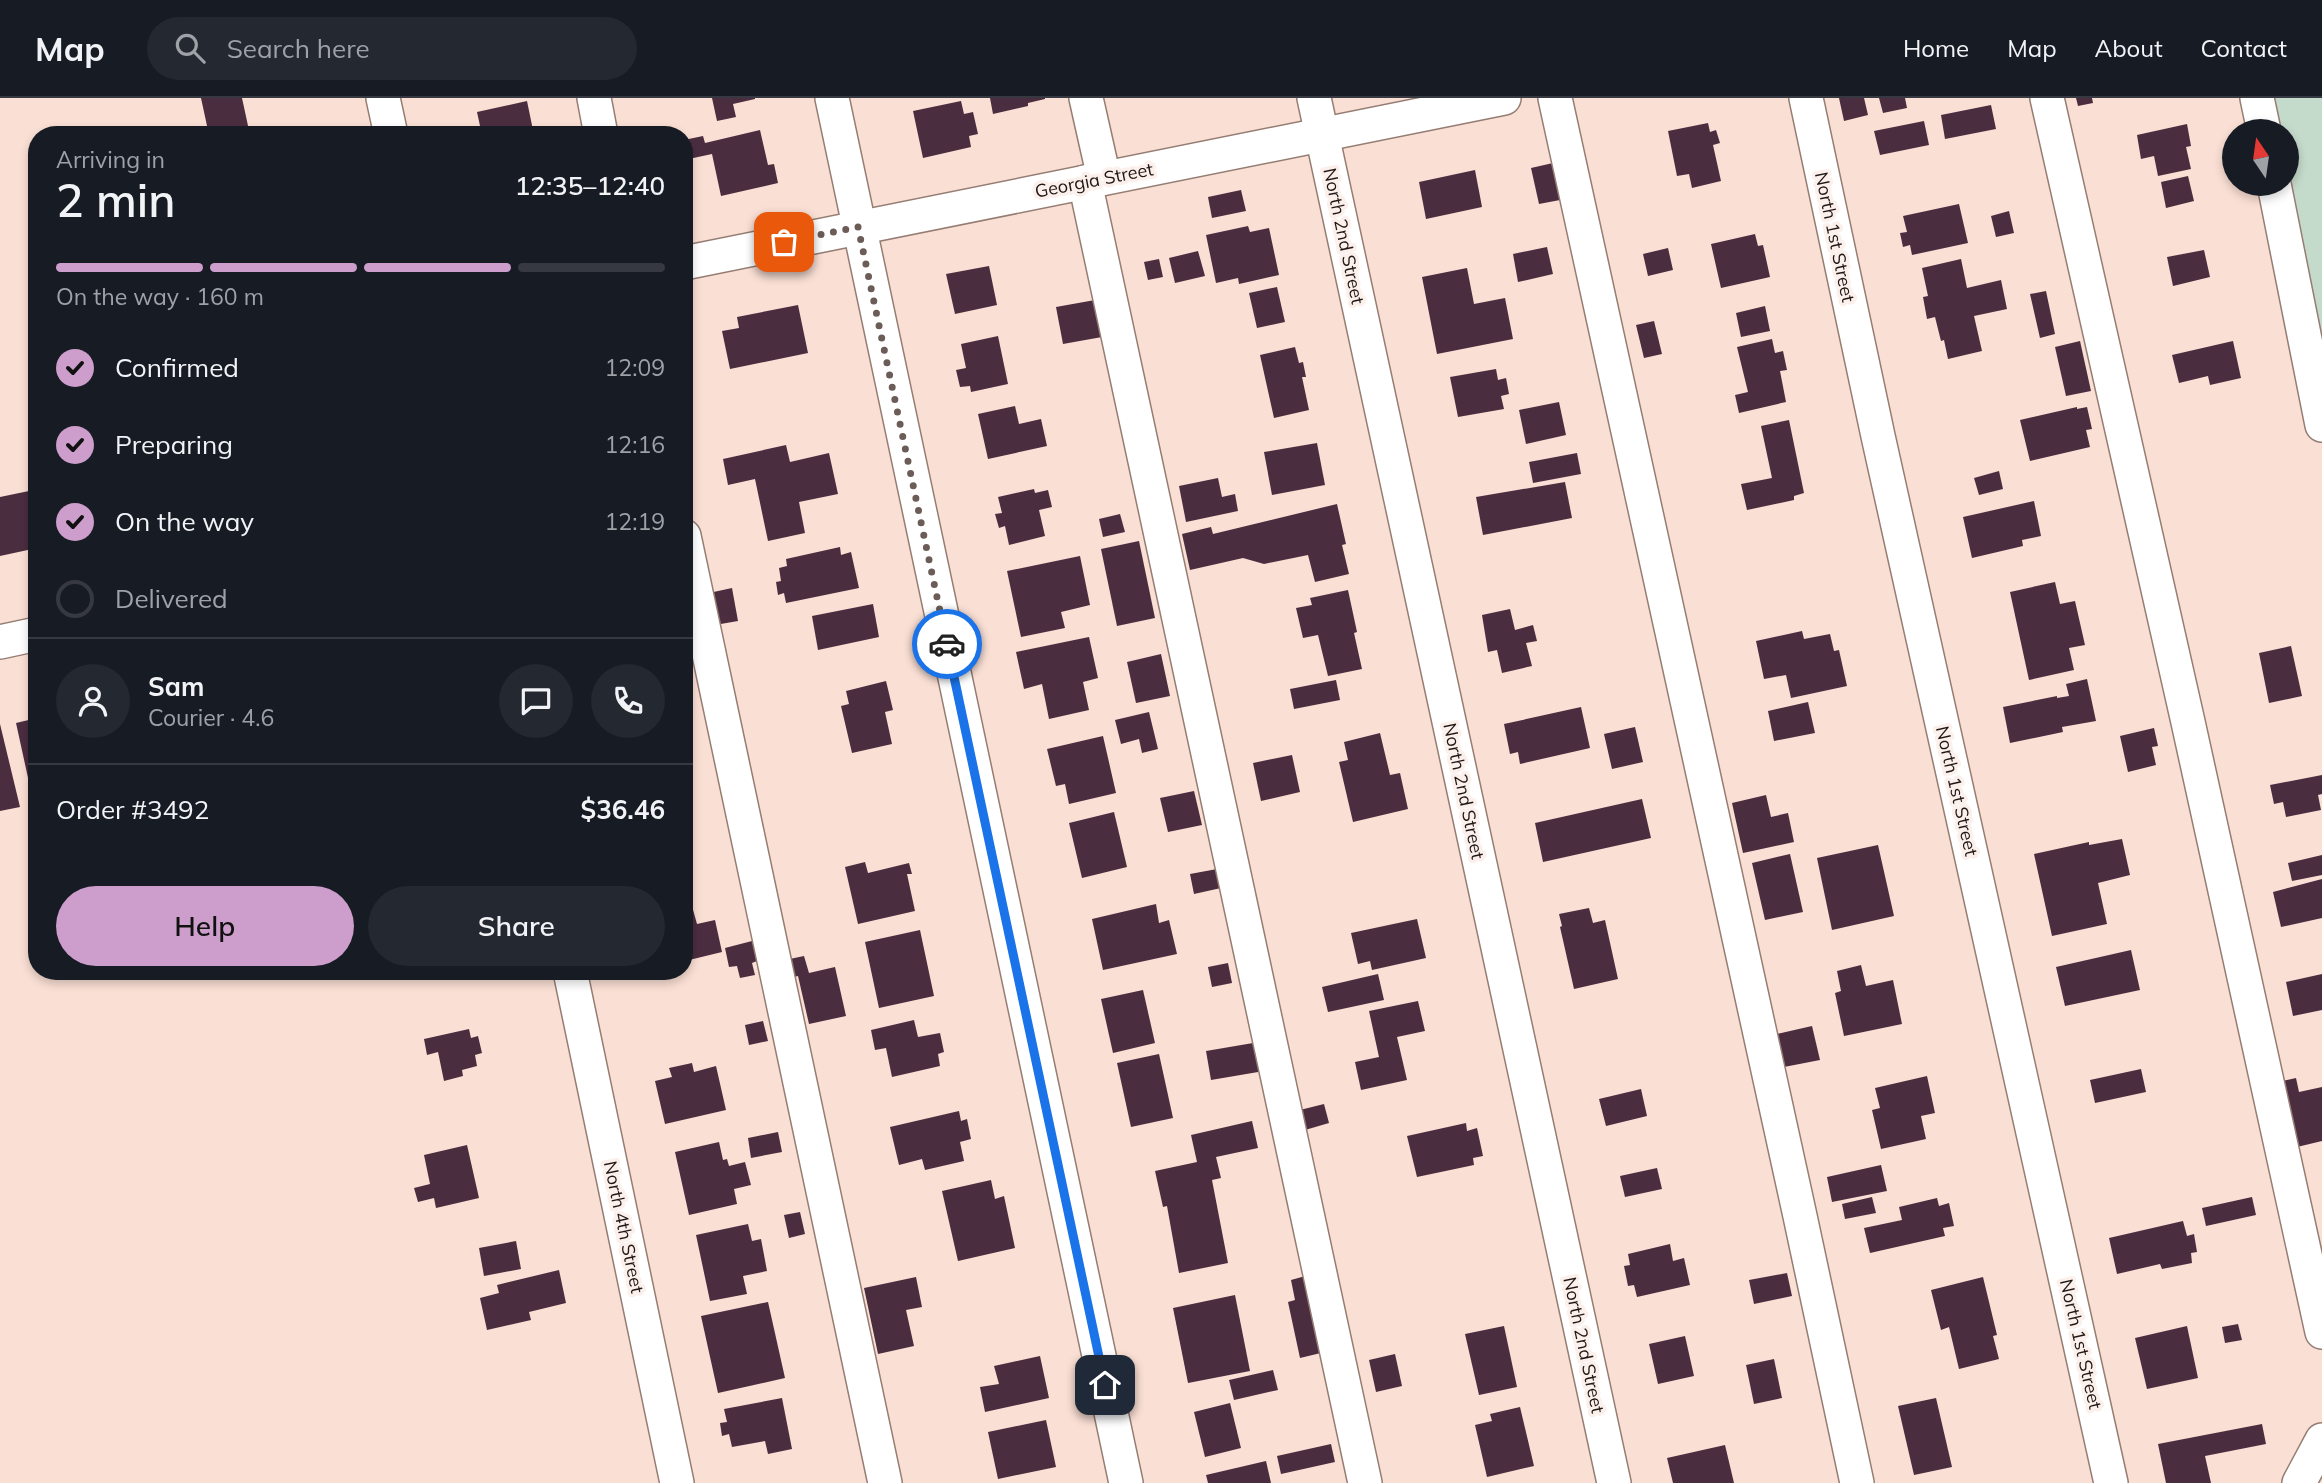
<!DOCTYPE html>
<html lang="en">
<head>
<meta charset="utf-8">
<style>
  :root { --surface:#171b24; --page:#242831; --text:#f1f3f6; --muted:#9ea1a6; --line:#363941; --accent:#cd9ecb }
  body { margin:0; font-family:Mulish,sans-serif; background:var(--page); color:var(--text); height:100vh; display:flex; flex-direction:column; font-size:26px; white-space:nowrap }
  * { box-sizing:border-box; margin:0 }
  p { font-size:23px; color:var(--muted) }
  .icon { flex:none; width:38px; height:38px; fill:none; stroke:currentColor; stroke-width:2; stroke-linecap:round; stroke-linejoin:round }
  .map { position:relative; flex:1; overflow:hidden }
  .drawer { position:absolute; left:28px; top:28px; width:665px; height:854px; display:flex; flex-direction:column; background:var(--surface); border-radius:28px; box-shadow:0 4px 10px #0003 }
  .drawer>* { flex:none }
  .needle { width:46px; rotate:347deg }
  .tools { position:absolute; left:2222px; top:21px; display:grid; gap:14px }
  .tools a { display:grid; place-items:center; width:77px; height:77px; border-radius:50%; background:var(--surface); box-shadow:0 4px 10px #0003; font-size:35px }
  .pin { position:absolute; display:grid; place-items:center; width:60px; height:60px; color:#fff; margin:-30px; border-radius:14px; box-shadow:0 4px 10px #0006 }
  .courier { position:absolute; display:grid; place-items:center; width:70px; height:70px; margin:-35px; border:5px solid #1a73e8; border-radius:50%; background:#fff; color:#222; box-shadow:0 2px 9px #0007 }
  .summary em { font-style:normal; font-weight:600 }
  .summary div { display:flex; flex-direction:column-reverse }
  .summary { display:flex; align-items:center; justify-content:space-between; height:119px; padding:0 28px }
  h1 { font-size:46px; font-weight:600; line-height:52px }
  .bar { display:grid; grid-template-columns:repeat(4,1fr); gap:10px 7px; align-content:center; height:84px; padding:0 28px }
  .bar i { height:9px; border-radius:5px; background:var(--line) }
  .bar .current { background:var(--accent) }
  .bar p { grid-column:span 4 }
  .line { display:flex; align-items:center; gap:18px; padding:0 28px; border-top:2px solid var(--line) }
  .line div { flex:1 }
  .round { display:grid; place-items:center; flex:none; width:74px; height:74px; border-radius:37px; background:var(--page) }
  ol { padding:0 28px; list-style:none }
  li { display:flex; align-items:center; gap:21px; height:77px }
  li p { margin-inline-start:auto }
  li .icon { padding:7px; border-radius:50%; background:var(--accent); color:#111; stroke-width:4 }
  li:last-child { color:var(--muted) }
  li i { width:38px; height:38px; border:4px solid var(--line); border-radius:50% }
  .cta { display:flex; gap:14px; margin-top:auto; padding:14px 28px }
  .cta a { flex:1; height:80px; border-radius:42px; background:var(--accent); color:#111; font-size:28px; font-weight:600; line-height:80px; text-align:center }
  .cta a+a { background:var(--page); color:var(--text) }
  header { display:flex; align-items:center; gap:42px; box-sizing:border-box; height:98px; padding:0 35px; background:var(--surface); border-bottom:2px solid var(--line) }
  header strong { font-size:33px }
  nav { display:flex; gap:38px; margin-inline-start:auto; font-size:24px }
  .search { width:490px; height:63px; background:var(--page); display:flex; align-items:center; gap:18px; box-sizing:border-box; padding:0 24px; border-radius:38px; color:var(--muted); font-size:26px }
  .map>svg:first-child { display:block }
</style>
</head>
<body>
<header>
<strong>Map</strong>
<div class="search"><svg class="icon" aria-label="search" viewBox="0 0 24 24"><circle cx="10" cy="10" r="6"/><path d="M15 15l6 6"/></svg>Search here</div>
<nav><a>Home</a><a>Map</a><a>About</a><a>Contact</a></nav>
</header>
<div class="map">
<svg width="2322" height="1385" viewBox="0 0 2322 1385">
  <rect width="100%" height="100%" fill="#fadfd4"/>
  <polygon fill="#c4daca" points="2257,0 2322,0 2322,333 2287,86 2287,33 2263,33"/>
  <g fill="#4b2d40">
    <polygon points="201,0 242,0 250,37 209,37"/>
    <polygon points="712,0 755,0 755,1 733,6 736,19 717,23"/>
    <polygon points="990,0 1045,0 1045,1 1028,5 1028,8 993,16"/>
    <polygon points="1839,0 1864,0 1868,17 1844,23"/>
    <polygon points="1879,0 1905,0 1907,10 1883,15"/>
    <polygon points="2076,0 2092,0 2093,5 2078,8"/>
    <polygon points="527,3 534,37 482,37 477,14"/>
    <polygon points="961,3 964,16 973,14 978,36 969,38 971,49 923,60 913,13"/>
    <polygon points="1991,7 1996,31 1945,41 1941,17"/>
    <polygon points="1924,23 1929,47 1880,57 1874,33"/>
    <polygon points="1708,25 1710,34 1716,32 1720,45 1713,47 1721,83 1692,90 1689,76 1677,78 1668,33"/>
    <polygon points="2187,26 2191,48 2186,49 2191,71 2158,78 2154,58 2141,61 2137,37"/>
    <polygon points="760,32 768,67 774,66 778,85 721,98 712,56 684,62 684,42 703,38 705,45"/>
    <polygon points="1553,65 1560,102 1539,106 1531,70"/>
    <polygon points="1475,72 1482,109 1426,121 1419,84"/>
    <polygon points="2188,78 2194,103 2166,110 2161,84"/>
    <polygon points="1241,92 1246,113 1212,120 1208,99"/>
    <polygon points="1959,106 1968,145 1912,157 1910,147 1903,149 1900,135 1907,134 1903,118"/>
    <polygon points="2009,113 2014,135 1996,139 1991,118"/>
    <polygon points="1248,128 1250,134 1269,130 1279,177 1239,186 1238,180 1216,185 1206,137"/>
    <polygon points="1755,136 1758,148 1763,147 1770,179 1721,190 1711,146"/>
    <polygon points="1547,149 1553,176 1518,184 1513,156"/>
    <polygon points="1668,150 1673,172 1648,178 1643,156"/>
    <polygon points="2204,152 2210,179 2173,188 2167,159"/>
    <polygon points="1198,153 1205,178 1175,185 1169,160"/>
    <polygon points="1159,161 1163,179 1148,182 1144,164"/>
    <polygon points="1961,161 1967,190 2001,182 2007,211 1974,218 1982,253 1948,261 1944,242 1941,243 1935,219 1927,221 1923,199 1928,198 1922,170"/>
    <polygon points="989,168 997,207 955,216 946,176"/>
    <polygon points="1467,170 1474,206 1505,200 1513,241 1437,256 1422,179"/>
    <polygon points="1277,189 1285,224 1257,230 1249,195"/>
    <polygon points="2046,193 2055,236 2040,240 2030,196"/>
    <polygon points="1095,202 1102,239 1063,246 1056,209"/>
    <polygon points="798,207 808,255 730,271 722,233 739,230 737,219"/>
    <polygon points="1765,208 1770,233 1741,239 1736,215"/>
    <polygon points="1654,223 1662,256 1644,260 1636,227"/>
    <polygon points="998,238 1008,286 971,294 970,288 960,289 956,272 966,270 961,246"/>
    <polygon points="1772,241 1775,255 1783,253 1787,272 1780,273 1786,304 1739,315 1735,297 1748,294 1737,249"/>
    <polygon points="2080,243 2091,293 2066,298 2055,249"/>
    <polygon points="2233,243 2241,280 2210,287 2208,278 2179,285 2172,257"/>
    <polygon points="1295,249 1299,265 1303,264 1306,279 1302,279 1309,312 1274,320 1260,257"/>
    <polygon points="1496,271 1498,282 1506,280 1509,296 1501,298 1504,311 1458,319 1450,279"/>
    <polygon points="1559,304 1566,337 1526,346 1519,312"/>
    <polygon points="1015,308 1019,326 1041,321 1047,348 988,361 978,316"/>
    <polygon points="2077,309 2077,311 2087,309 2092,331 2086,332 2090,349 2030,363 2020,322"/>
    <polygon points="1789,322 1804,395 1794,398 1794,402 1747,412 1741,386 1772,380 1761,328"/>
    <polygon points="1317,345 1325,387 1272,397 1264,354"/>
    <polygon points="786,347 790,364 829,355 838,396 799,404 805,435 768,443 755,381 728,387 723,361"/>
    <polygon points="1577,355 1581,376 1533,385 1529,364"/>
    <polygon points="1999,373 2003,391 1979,397 1974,380"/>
    <polygon points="1218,380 1222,399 1235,396 1238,413 1186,424 1179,388"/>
    <polygon points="1565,384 1572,420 1483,437 1476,399"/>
    <polygon points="1034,391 1035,395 1048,392 1052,409 1039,412 1045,438 1009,447 1005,428 999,430 995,416 1002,415 998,399"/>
    <polygon points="29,393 37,428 37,450 0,458 0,399"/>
    <polygon points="2034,403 2041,438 2022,442 2023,448 1972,460 1963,419"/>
    <polygon points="1337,406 1346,446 1342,447 1349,476 1315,484 1308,457 1264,466 1243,460 1190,472 1182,436 1211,429 1213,436"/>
    <polygon points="1120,416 1125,434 1103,439 1099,421"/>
    <polygon points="1139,443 1155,520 1117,528 1101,451"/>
    <polygon points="840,449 841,457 851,454 859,490 786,505 784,495 778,497 776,484 781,483 779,470 787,468 786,461"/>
    <polygon points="1080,458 1090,507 1061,514 1065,530 1021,539 1007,473"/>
    <polygon points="2055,484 2060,506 2075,503 2085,547 2069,550 2074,572 2029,582 2010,494"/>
    <polygon points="732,490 738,523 715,527 709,495"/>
    <polygon points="1348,492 1357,534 1354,535 1362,571 1328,578 1318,537 1303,540 1296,510 1312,507 1310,500"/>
    <polygon points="873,506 879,539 818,552 812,518"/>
    <polygon points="1510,511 1515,532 1533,527 1537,543 1526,545 1532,568 1502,575 1497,552 1488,554 1482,517"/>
    <polygon points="1802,533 1804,541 1830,536 1834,553 1839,552 1847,588 1791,600 1786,577 1764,581 1756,543"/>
    <polygon points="1089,539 1098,580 1083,584 1089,612 1049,621 1042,586 1024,591 1016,554"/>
    <polygon points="2291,548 2302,598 2269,605 2259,555"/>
    <polygon points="1161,556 1170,598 1136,605 1127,564"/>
    <polygon points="2087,581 2096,623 2062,629 2063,634 2010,645 2003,609 2057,598 2057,600 2069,598 2066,586"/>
    <polygon points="1336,582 1340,602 1294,611 1290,591"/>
    <polygon points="886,583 893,612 885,614 892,646 852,655 841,608 849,606 846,593"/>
    <polygon points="1808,604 1815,635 1774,643 1768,613"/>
    <polygon points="1581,609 1590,650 1520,666 1518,654 1510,656 1504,626"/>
    <polygon points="1149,614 1158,651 1142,655 1139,641 1121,646 1115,622"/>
    <polygon points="37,620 37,697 32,698 16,625"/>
    <polygon points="0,626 20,709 0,713"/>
    <polygon points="1635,629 1643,664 1612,671 1604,636"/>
    <polygon points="2154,630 2158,648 2152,649 2156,667 2128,674 2120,638"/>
    <polygon points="687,631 691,649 684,650 684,632"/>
    <polygon points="1380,635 1390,677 1400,675 1408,711 1353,724 1339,664 1348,662 1344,644"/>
    <polygon points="1103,638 1116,695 1069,706 1065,686 1056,688 1047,651"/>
    <polygon points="1292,657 1300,694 1261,703 1253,665"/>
    <polygon points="2322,677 2322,696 2318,697 2321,712 2286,719 2283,704 2274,706 2270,687"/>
    <polygon points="1194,693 1202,727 1168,734 1160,700"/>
    <polygon points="1766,697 1771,719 1788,715 1794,744 1743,755 1732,705"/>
    <polygon points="1642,701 1651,740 1543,764 1535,725"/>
    <polygon points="1114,714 1127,769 1082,780 1069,725"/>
    <polygon points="2122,741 2130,777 2098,785 2107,826 2052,838 2034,756 2089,744 2089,747"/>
    <polygon points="1878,747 1894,818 1832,832 1817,760"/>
    <polygon points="1790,756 1803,814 1765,822 1752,765"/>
    <polygon points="2322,757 2322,777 2292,783 2288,765"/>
    <polygon points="865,764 868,775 909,765 912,776 907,776 915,813 858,826 845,769"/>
    <polygon points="1217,771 1221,790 1194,796 1190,776"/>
    <polygon points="2322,781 2322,820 2281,829 2273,794"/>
    <polygon points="1156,806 1159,825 1169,822 1177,856 1103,872 1092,821"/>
    <polygon points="692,808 697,826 715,822 722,854 685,863 684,810"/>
    <polygon points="1589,810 1593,825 1605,822 1618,881 1574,891 1560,829 1562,828 1559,816"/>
    <polygon points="1417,821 1426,860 1372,872 1370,863 1358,866 1351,835"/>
    <polygon points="920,832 934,898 879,910 865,844"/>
    <polygon points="752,843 757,863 752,865 755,877 740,880 737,868 729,869 725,850"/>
    <polygon points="2131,852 2140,892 2065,908 2056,869"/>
    <polygon points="804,858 809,875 835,869 846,918 809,926 798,878 790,880 785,862"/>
    <polygon points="1228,865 1232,885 1212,889 1208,869"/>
    <polygon points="1861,867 1866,888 1893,882 1902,926 1844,938 1835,895 1841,893 1837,873"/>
    <polygon points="1378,876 1384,902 1328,914 1322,889"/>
    <polygon points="2322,876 2322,912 2293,918 2286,884"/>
    <polygon points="1143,892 1155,945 1113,955 1101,901"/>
    <polygon points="1418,903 1425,933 1397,939 1407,982 1361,992 1355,964 1379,959 1369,913"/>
    <polygon points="914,922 918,939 940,935 944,954 938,956 940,968 892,979 886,950 875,952 871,932"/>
    <polygon points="763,923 768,943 749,947 745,927"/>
    <polygon points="1812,928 1820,962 1784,969 1777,936"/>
    <polygon points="469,931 471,940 478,938 482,955 475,957 477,968 462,972 463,978 444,983 438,954 427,957 424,941"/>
    <polygon points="1259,944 1264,973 1211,982 1206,953"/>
    <polygon points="1159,956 1173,1020 1131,1029 1117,965"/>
    <polygon points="692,965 694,974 716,968 726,1012 665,1026 655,983 672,979 669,970"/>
    <polygon points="2141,971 2146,994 2095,1005 2090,982"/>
    <polygon points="1927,978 1935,1015 1921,1018 1926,1041 1881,1051 1872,1012 1880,1010 1875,990"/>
    <polygon points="2296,980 2299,994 2322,989 2322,1043 2297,1049 2273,985"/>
    <polygon points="1641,991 1647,1018 1606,1028 1599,1001"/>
    <polygon points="1324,1006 1329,1025 1305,1032 1300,1012"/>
    <polygon points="959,1013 961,1023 967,1021 971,1041 960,1044 964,1063 925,1072 922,1061 899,1067 890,1029"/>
    <polygon points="1252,1023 1258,1050 1216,1059 1221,1080 1212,1082 1228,1165 1179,1175 1167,1108 1163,1109 1155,1073 1197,1064 1191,1037"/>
    <polygon points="1466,1025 1467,1033 1477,1030 1483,1058 1473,1060 1474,1067 1417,1079 1407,1038"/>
    <polygon points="778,1034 782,1054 751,1060 748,1040"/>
    <polygon points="719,1044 723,1062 727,1061 729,1068 745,1064 751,1087 734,1091 737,1106 689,1117 675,1054"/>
    <polygon points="467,1047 479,1100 436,1110 434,1100 418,1104 414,1090 430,1086 424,1057"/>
    <polygon points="1881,1067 1887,1093 1832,1104 1827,1079"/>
    <polygon points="1657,1070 1662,1091 1625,1099 1620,1078"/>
    <polygon points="991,1082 995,1101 1004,1098 1015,1150 958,1163 942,1093"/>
    <polygon points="1872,1099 1876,1115 1845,1121 1842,1106"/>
    <polygon points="2252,1099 2256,1117 2206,1128 2202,1110"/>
    <polygon points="1937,1100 1939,1108 1949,1105 1954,1128 1943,1130 1945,1138 1870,1155 1864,1130 1902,1122 1899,1109"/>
    <polygon points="800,1114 805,1136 789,1140 784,1117"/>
    <polygon points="2183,1123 2187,1138 2194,1136 2197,1154 2191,1155 2192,1165 2162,1171 2160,1166 2117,1176 2109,1140"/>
    <polygon points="748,1126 752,1143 761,1141 767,1173 743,1178 747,1196 710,1203 696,1137"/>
    <polygon points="516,1143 521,1171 484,1178 479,1150"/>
    <polygon points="1670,1146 1673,1163 1684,1160 1690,1187 1637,1199 1634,1187 1628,1188 1624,1168 1630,1167 1628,1156"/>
    <polygon points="559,1172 566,1205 529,1214 531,1222 487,1232 480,1200 499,1195 497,1187"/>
    <polygon points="1787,1175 1792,1198 1754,1206 1749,1182"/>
    <polygon points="1309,1177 1325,1254 1300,1260 1288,1204 1295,1202 1291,1182"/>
    <polygon points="916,1179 922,1209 906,1212 914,1248 878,1256 864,1190"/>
    <polygon points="1983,1179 1997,1237 1993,1238 1999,1261 1959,1271 1949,1229 1941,1232 1931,1192"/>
    <polygon points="1235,1197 1250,1273 1188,1285 1173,1210"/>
    <polygon points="768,1204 785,1280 718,1295 701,1218"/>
    <polygon points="2238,1226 2242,1242 2225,1245 2222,1229"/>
    <polygon points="1504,1228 1517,1289 1479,1297 1465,1236"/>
    <polygon points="2187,1228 2198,1280 2147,1291 2135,1240"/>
    <polygon points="1685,1238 1694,1278 1658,1286 1649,1246"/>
    <polygon points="1395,1256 1402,1288 1376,1294 1369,1262"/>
    <polygon points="1040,1258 1049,1300 985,1314 980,1289 999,1286 994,1268"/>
    <polygon points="1774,1261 1782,1300 1754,1306 1746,1267"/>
    <polygon points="1273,1272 1278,1292 1234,1302 1229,1282"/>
    <polygon points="782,1300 792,1351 768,1356 765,1343 732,1349 729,1336 722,1338 720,1325 727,1324 724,1311"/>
    <polygon points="1936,1300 1952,1369 1914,1377 1898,1308"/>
    <polygon points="1230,1305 1241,1350 1205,1359 1194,1314"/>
    <polygon points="1520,1309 1534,1368 1487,1379 1475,1327 1492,1323 1490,1316"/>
    <polygon points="1046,1322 1056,1369 998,1381 988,1334"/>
    <polygon points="2262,1326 2266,1346 2205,1358 2211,1385 2166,1385 2158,1346"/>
    <polygon points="1331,1346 1335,1364 1281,1376 1277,1358"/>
    <polygon points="1725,1347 1734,1385 1673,1385 1667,1360"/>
    <polygon points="1266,1363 1271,1385 1208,1385 1206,1377"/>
  </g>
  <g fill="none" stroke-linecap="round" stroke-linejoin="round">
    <g stroke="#957d73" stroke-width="36">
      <g id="minor">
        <polyline points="383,0 391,37"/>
        <polyline points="594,0 601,37"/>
        <polyline points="832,0 1126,1385"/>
        <polyline points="1086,0 1104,80"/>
        <polyline points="1314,0 1614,1385"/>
        <polyline points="1555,0 1800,1118 1857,1385"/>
        <polyline points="1806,0 1878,338 2111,1385"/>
        <polyline points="2047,0 2188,624 2322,1234"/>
        <polyline points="2257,0 2264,33"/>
        <polyline points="1085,84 1365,1385"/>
        <polyline points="2274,86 2322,327"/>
        <polyline points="684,165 1504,0"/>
        <polyline points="684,438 885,1385"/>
        <polyline points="0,544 37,536"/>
        <polyline points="570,873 677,1385"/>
        <polyline points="2299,1385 2322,1342"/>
      </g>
    </g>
    <use href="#minor" stroke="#fff" stroke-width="33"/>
  </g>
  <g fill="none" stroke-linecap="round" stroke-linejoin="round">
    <polyline stroke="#6c5c57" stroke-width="7" stroke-dasharray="0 12.6" points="784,144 858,129 947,546"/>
    <polyline stroke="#1a73e8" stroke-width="9" points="947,546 1105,1287"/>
  </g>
  <g text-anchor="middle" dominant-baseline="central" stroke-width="7" stroke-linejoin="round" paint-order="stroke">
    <g font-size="18" fill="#201613" stroke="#fbf0ec">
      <text transform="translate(1094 82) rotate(-11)">Georgia Street</text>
      <text transform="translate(1344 138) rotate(78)">North 2nd Street</text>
      <text transform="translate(1835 139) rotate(78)">North 1st Street</text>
      <text transform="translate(1464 693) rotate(78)">North 2nd Street</text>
      <text transform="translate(1957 693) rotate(77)">North 1st Street</text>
      <text transform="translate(624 1129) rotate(78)">North 4th Street</text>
      <text transform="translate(2081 1246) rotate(77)">North 1st Street</text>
      <text transform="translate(1584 1247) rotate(78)">North 2nd Street</text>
    </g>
  </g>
</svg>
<div class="tools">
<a><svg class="needle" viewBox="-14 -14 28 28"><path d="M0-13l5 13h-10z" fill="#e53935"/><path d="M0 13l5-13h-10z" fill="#9ea1a6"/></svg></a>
</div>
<div class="pin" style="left:784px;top:144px;background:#ea580c"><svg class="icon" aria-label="bag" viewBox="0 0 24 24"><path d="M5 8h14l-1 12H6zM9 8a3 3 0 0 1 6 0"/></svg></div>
<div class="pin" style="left:1105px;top:1287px;background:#1f2937"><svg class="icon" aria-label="home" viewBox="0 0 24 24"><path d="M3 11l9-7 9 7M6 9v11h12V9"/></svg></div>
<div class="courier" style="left:947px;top:546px"><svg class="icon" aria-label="car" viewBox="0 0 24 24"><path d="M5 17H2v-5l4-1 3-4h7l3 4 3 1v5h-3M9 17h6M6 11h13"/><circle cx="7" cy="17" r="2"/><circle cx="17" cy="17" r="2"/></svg></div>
<section class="drawer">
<div class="summary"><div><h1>2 min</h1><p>Arriving in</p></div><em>12:35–12:40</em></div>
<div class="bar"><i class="current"></i><i class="current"></i><i class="current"></i><i></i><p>On the way · 160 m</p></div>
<ol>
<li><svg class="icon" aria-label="check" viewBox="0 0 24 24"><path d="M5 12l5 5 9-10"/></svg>Confirmed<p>12:09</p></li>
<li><svg class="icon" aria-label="check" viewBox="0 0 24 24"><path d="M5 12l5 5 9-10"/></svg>Preparing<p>12:16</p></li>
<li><svg class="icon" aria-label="check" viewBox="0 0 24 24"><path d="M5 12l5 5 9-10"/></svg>On the way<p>12:19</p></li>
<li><i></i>Delivered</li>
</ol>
<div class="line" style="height:126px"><a class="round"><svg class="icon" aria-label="person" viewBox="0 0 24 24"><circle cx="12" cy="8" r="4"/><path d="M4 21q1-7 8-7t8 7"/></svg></a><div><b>Sam</b><p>Courier · 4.6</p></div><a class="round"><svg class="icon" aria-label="chat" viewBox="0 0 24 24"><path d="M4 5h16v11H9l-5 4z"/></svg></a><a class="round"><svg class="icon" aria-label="phone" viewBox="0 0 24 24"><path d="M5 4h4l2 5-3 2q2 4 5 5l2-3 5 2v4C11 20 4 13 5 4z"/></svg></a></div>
<div class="line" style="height:91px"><div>Order #3492</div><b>$36.46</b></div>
<div class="cta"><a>Help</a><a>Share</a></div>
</section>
</div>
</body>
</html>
